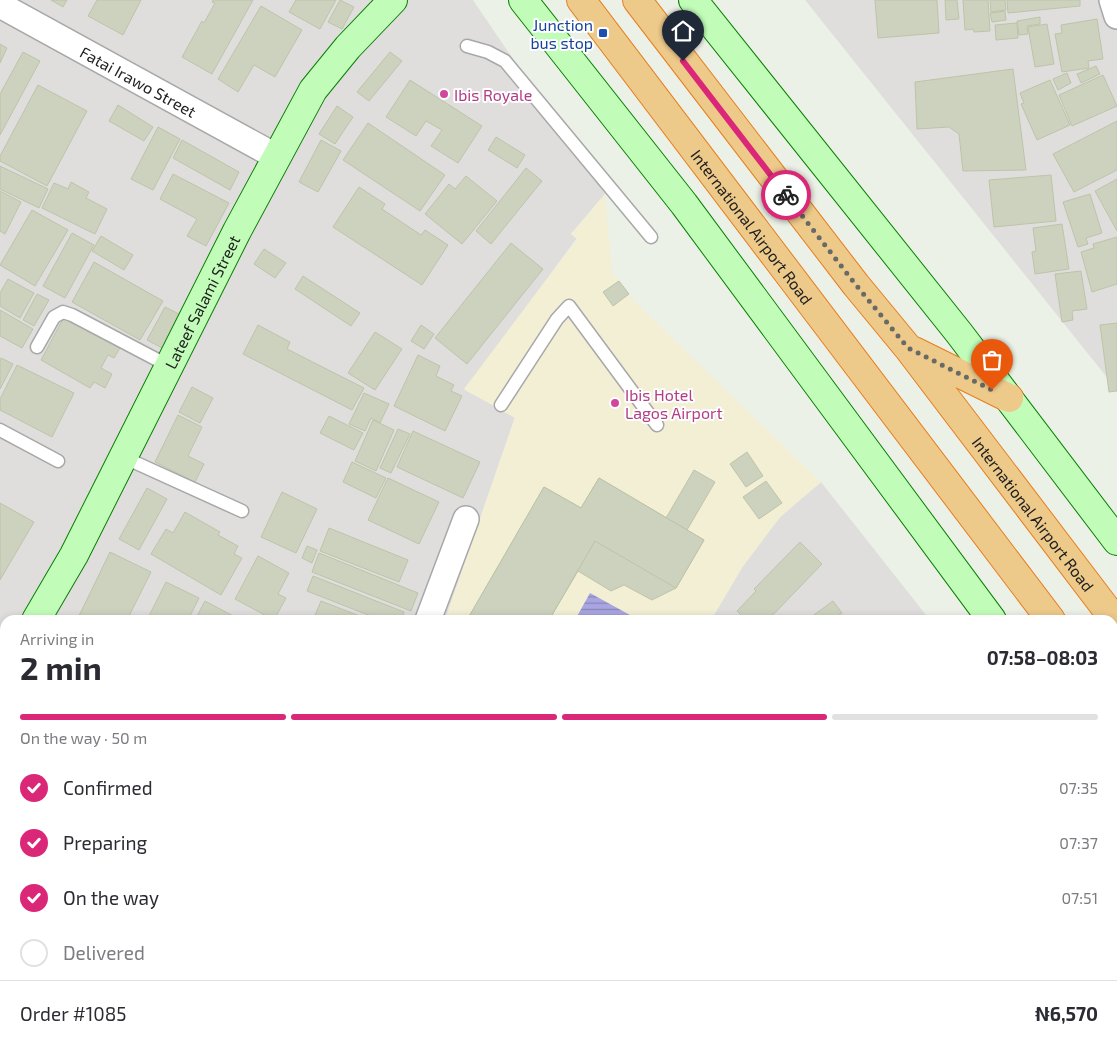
<!DOCTYPE html>
<html lang="en">
<head>
<meta charset="utf-8">
<style>
  :root { --surface:#fff; --page:#f7f7f7; --text:#2b2b33; --muted:#7c7c81; --line:#e1e1e2; --accent:#db2777 }
  body { margin:0; font-family:"Exo 2",sans-serif; background:var(--page); color:var(--text); height:100vh; display:flex; flex-direction:column; font-size:19px; white-space:nowrap }
  * { box-sizing:border-box; margin:0 }
  p { font-size:16px; color:var(--muted) }
  .icon { flex:none; width:28px; height:28px; fill:none; stroke:currentColor; stroke-width:2; stroke-linecap:round; stroke-linejoin:round }
  .map { position:relative; flex:1; overflow:hidden }
  .side { position:absolute; left:0px; top:615px; width:1118px; height:440px; display:flex; flex-direction:column; background:var(--surface); border-radius:15px 15px 0 0; box-shadow:0 2px 8px #0003 }
  .side>* { flex:none }
  .pin { position:absolute; display:grid; place-items:center; width:42px; height:42px; color:#fff; margin:-51px -21px; border-radius:50% 50% 50% 0; rotate:-45deg; box-shadow:0 0 5px #0007 }
  .pin .icon { rotate:45deg }
  .courier { position:absolute; display:grid; place-items:center; width:50px; height:50px; margin:-25px; border:4px solid #db2777; border-radius:50%; background:#fff; color:#222; box-shadow:0 1px 6px #0007 }
  .overview em { font-style:normal; font-weight:700 }
  .overview div { display:flex; flex-direction:column-reverse }
  .overview { display:flex; align-items:center; justify-content:space-between; height:85px; padding:0 20px }
  h1 { font-size:32px; font-weight:700; line-height:38px }
  .bar { display:grid; grid-template-columns:repeat(4,1fr); gap:8px 5px; align-content:center; height:60px; padding:0 20px }
  .bar i { height:6px; border-radius:4px; background:var(--line) }
  .bar .on { background:var(--accent) }
  .bar p { grid-column:span 4 }
  .line { display:flex; align-items:center; gap:12px; padding:0 20px; border-top:1px solid var(--line) }
  .line div { flex:1 }
  ol { padding:0 20px; list-style:none }
  li { display:flex; align-items:center; gap:15px; height:55px }
  li p { margin-inline-start:auto }
  li .icon { padding:5px; border-radius:50%; background:var(--accent); color:#fff; stroke-width:4 }
  li:last-child { color:var(--muted) }
  li i { width:28px; height:28px; border:2px solid var(--line); border-radius:50% }
  .map>svg:first-child { display:block }
</style>
</head>
<body>
<div class="map">
<svg width="1117" height="1055" viewBox="0 0 1117 1055">
  <defs>
    <pattern id="water-rules" width="6" height="5" patternUnits="userSpaceOnUse" patternTransform="scale(1.25)"><rect width="6" height="5" fill="#a8a5e1"/><path d="M0 2.5h6" fill="none" stroke="#8886b6"/></pattern>
  </defs>
  <rect width="100%" height="100%" fill="#ecf1e7"/>
  <g fill="#dfdedd">
    <polygon points="0,0 473,0 605,194 571,234 577,238 465,390 515,417 445,620 5,620 5,1050 1112,1050 1113,851 1117,857 1117,1055 0,1055"/>
    <polygon points="805,0 1117,0 1117,390"/>
    <polygon points="821,482 930,620 711,620 743,566 780,517"/>
  </g>
  <polygon fill="#f3efd5" points="605,194 612,272 633,300 821,482 780,517 743,566 711,620 445,620 515,418 464,389 577,239 571,234"/>
  <polygon fill="url(#water-rules)" points="590,593 639,620 575,620"/>
  <g fill="#cdd2bf" stroke="#bdc4a8">
    <polygon points="51,0 67,0 63,7"/>
    <polygon points="97,0 141,0 123,35 88,16"/>
    <polygon points="213,0 253,0 212,74 182,57 202,21 204,23 215,3 212,2"/>
    <polygon points="296,0 336,0 320,29 289,12"/>
    <polygon points="340,0 354,7 342,29 328,22"/>
    <polygon points="875,0 937,0 939,33 878,38"/>
    <polygon points="945,0 957,0 959,19 946,20"/>
    <polygon points="963,0 988,0 990,31 974,32 973,29 965,30"/>
    <polygon points="990,0 1005,0 1006,10 991,12"/>
    <polygon points="1007,0 1080,0 1080,6 1008,13"/>
    <polygon points="261,6 302,30 275,77 254,65 238,92 218,79"/>
    <polygon points="1005,11 1006,20 992,22 990,13"/>
    <polygon points="1040,17 1040,24 1027,26 1028,34 1019,35 1017,21"/>
    <polygon points="1097,19 1103,59 1088,61 1089,68 1062,72 1055,34 1062,33 1061,25"/>
    <polygon points="1017,23 1018,38 996,40 995,25"/>
    <polygon points="1047,24 1054,64 1035,67 1028,27"/>
    <polygon points="0,44 7,48 0,63"/>
    <polygon points="23,52 40,61 0,135 0,94"/>
    <polygon points="390,52 402,61 369,101 357,92"/>
    <polygon points="1096,66 1100,74 1081,83 1077,74"/>
    <polygon points="1013,69 1026,170 963,171 959,134 949,127 917,129 915,82"/>
    <polygon points="1067,73 1071,83 1058,90 1053,79"/>
    <polygon points="1103,75 1117,106 1072,126 1059,95"/>
    <polygon points="410,80 482,126 458,163 431,146 442,130 426,121 416,136 386,117"/>
    <polygon points="1050,80 1070,125 1037,140 1021,104 1024,103 1020,93"/>
    <polygon points="38,85 87,111 47,186 0,161 0,156"/>
    <polygon points="118,105 153,127 144,141 109,121"/>
    <polygon points="337,106 353,117 335,144 319,134"/>
    <polygon points="1117,121 1117,170 1074,192 1053,154"/>
    <polygon points="368,123 445,175 420,211 343,160"/>
    <polygon points="158,127 180,139 153,190 131,179"/>
    <polygon points="496,137 525,155 517,168 488,150"/>
    <polygon points="182,140 239,172 230,190 173,158"/>
    <polygon points="321,140 341,151 318,192 299,182"/>
    <polygon points="0,166 48,189 39,208 0,189"/>
    <polygon points="526,168 542,181 491,244 476,231"/>
    <polygon points="173,174 229,203 206,246 187,236 197,219 160,199"/>
    <polygon points="1051,175 1056,221 994,227 989,180"/>
    <polygon points="466,176 497,201 462,244 425,214 449,184 455,189"/>
    <polygon points="1117,179 1117,231 1095,191"/>
    <polygon points="71,182 89,192 86,198 107,209 95,234 42,208 54,183 68,189"/>
    <polygon points="359,187 385,204 382,209 421,235 425,230 448,245 422,285 333,227"/>
    <polygon points="0,191 21,202 5,234 0,231"/>
    <polygon points="1090,194 1102,233 1086,238 1088,244 1078,247 1063,202"/>
    <polygon points="32,210 68,230 35,286 0,265"/>
    <polygon points="1062,224 1069,269 1035,274 1032,252 1036,251 1033,228"/>
    <polygon points="72,233 94,245 65,298 43,286"/>
    <polygon points="101,236 133,255 124,270 92,251"/>
    <polygon points="1117,237 1117,284 1092,292 1081,252 1094,248 1093,244"/>
    <polygon points="511,243 543,269 467,364 435,338"/>
    <polygon points="264,249 286,263 275,278 254,264"/>
    <polygon points="94,262 163,301 140,340 72,302"/>
    <polygon points="1081,271 1087,309 1072,311 1073,320 1062,322 1055,274"/>
    <polygon points="303,276 360,313 351,326 295,289"/>
    <polygon points="8,279 34,293 20,318 0,306 0,293"/>
    <polygon points="619,281 629,294 613,306 603,292"/>
    <polygon points="37,294 49,300 34,326 23,320"/>
    <polygon points="165,307 181,315 164,349 147,340"/>
    <polygon points="0,310 33,329 22,348 0,336"/>
    <polygon points="64,317 120,348 114,358 108,355 101,368 112,374 105,388 94,382 90,388 41,360"/>
    <polygon points="1117,323 1117,391 1109,392 1100,325"/>
    <polygon points="258,325 290,342 287,349 364,388 352,410 243,354"/>
    <polygon points="421,325 434,334 424,349 411,341"/>
    <polygon points="375,332 402,349 375,390 348,373"/>
    <polygon points="418,355 440,366 436,376 454,385 451,391 462,396 445,431 394,406"/>
    <polygon points="1,358 13,364 0,389 0,360"/>
    <polygon points="17,365 74,393 52,437 0,410 0,399"/>
    <polygon points="192,387 213,398 200,423 179,412"/>
    <polygon points="364,393 389,404 380,423 371,418 365,431 349,424"/>
    <polygon points="178,415 202,427 188,456 204,464 195,482 155,462"/>
    <polygon points="329,416 363,433 354,450 320,433"/>
    <polygon points="373,420 394,430 376,471 355,461"/>
    <polygon points="398,429 410,434 391,473 380,468"/>
    <polygon points="413,431 480,462 463,498 397,467"/>
    <polygon points="747,452 763,476 746,487 730,464"/>
    <polygon points="352,462 386,478 376,498 343,482"/>
    <polygon points="694,470 715,482 687,530 666,518"/>
    <polygon points="388,478 439,502 419,544 368,520"/>
    <polygon points="599,478 704,540 676,588 652,600 624,585 611,591 578,571 549,620 467,620 544,487 581,508"/>
    <polygon points="599,478 704,540 676,588 595,541 549,620 467,620 544,487 581,508"/>
    <polygon points="766,481 782,503 759,519 743,497"/>
    <polygon points="147,488 167,499 139,550 119,539"/>
    <polygon points="282,492 317,509 296,553 261,537"/>
    <polygon points="0,503 34,522 0,580"/>
    <polygon points="185,512 220,532 218,535 238,546 234,554 242,558 221,595 151,554 166,529 173,533"/>
    <polygon points="329,528 408,560 399,582 320,551"/>
    <polygon points="800,542 822,564 768,620 746,620 737,611 756,591 754,589"/>
    <polygon points="307,546 317,550 312,563 302,558"/>
    <polygon points="110,552 151,572 127,620 77,620"/>
    <polygon points="319,553 418,593 411,611 312,572"/>
    <polygon points="258,556 289,573 278,594 286,598 274,620 235,599"/>
    <polygon points="313,576 404,612 401,620 381,620 307,591"/>
    <polygon points="166,582 199,598 188,620 147,620"/>
    <polygon points="205,601 237,618 236,620 195,620"/>
    <polygon points="321,601 370,620 313,620"/>
    <polygon points="833,601 842,613 833,620 807,620"/>
    <polygon points="5,798 5,838 0,837 0,821"/>
    <polygon points="0,842 5,845 5,918 0,915"/>
    <polygon points="1112,916 1117,918 1117,937 1112,935"/>
    <polygon points="0,932 5,934 5,948 0,961"/>
    <polygon points="1112,950 1117,952 1117,965 1112,974"/>
    <polygon points="1011,1050 1031,1050 1029,1055 1009,1055"/>
    <polygon points="1041,1050 1077,1050 1074,1055 1051,1055"/>
  </g>
  <g fill="none" stroke-linecap="round" stroke-linejoin="round">
    <g stroke="#a8a8a8" stroke-width="15">
      <g id="lane">
        <polyline points="467,46 488,52 505,61 651,237"/>
        <polyline points="37,347 54,317 63,312 72,315 169,366"/>
        <polyline points="501,405 557,319 569,306 657,425"/>
        <polyline points="0,430 58,461"/>
        <polyline points="123,457 242,511"/>
        <polyline points="1112,842 1117,848"/>
        <polyline points="1112,1025 1117,1017"/>
        <polyline points="942,1055 944,1050"/>
        <polyline points="1095,1055 1098,1050"/>
      </g>
    </g>
    <g stroke="#a8a8a8" stroke-width="28">
      <g id="street">
        <polyline points="1112,0 1117,16"/>
        <path id="s1" d="M0,5L277,157"/>
        <polyline points="428,620 466,519"/>
        <polyline points="0,1016 5,1016"/>
        <polyline points="654,1050 698,1055"/>
        <polyline points="888,1050 889,1055"/>
      </g>
    </g>
    <g stroke="#087f00" stroke-width="30">
      <g id="secondary">
        <polyline points="523,0 684,204 992,620"/>
        <polyline points="693,0 959,333 1117,541"/>
        <path id="s2" d="M36,620L74,555L237,231L313,90L348,47L393,0"/>
        <polyline points="0,677 5,671"/>
        <polyline points="1112,776 1117,782"/>
      </g>
    </g>
    <g stroke="#e67e1d" stroke-width="30">
      <g id="highway">
        <path id="s3" d="M581,0L1051,620"/>
        <path id="s4" d="M637,0L856,285L908,348L1117,623"/>
        <polyline points="914,351 1009,398"/>
        <polyline points="1112,701 1117,706"/>
      </g>
    </g>
    <use href="#lane" stroke="#fff" stroke-width="12"/>
    <use href="#street" stroke="#fff" stroke-width="25"/>
    <use href="#secondary" stroke="#c1fdb9" stroke-width="28"/>
    <use href="#highway" stroke="#edc98a" stroke-width="28"/>
  </g>
  <g fill="none" stroke-linecap="round" stroke-linejoin="round">
    <polyline stroke="#686a66" stroke-width="5" stroke-dasharray="0 9" points="786,195 856,285 908,348 992,390"/>
    <polyline stroke="#db2777" stroke-width="6" points="683,61 786,195"/>
  </g>
  <rect fill="#1a4fb4" stroke="#fff" stroke-width="2" x="598" y="28" width="10" height="10" rx="2.5"/>
  <g fill="#d1479c" stroke="#fff" stroke-width="2">
    <circle cx="444" cy="94" r="5"/>
    <circle cx="615" cy="403" r="5"/>
  </g>
  <g text-anchor="middle" dominant-baseline="central" stroke-width="4" stroke-linejoin="round" paint-order="stroke">
    <g font-size="16" fill="#164399" stroke="#fff" text-anchor="end">
      <text x="593" y="24">Junction<tspan x="593" dy="18">bus stop</tspan></text>
    </g>
    <g font-size="16" fill="#212121" stroke="#fff">
      <text stroke="none"><textPath href="#s1" startOffset="158">Fatai Irawo Street</textPath></text>
      <text stroke="none"><textPath href="#s3" startOffset="284">International Airport Road</textPath></text>
      <text stroke="none"><textPath href="#s2" startOffset="359">Lateef Salami Street</textPath></text>
      <text stroke="none"><textPath href="#s4" startOffset="649">International Airport Road</textPath></text>
    </g>
    <g font-size="16" fill="#b23c85" stroke="#fff" text-anchor="start">
      <text x="454" y="94">Ibis Royale</text>
      <text x="625" y="394">Ibis Hotel<tspan x="625" dy="18">Lagos Airport</tspan></text>
    </g>
  </g>
</svg>
<div class="pin" style="left:992px;top:390px;background:#ea580c"><svg class="icon" aria-label="bag" viewBox="0 0 24 24"><path d="M5 8h14l-1 12H6zM9 8a3 3 0 0 1 6 0"/></svg></div>
<div class="pin" style="left:683px;top:61px;background:#1f2937"><svg class="icon" aria-label="home" viewBox="0 0 24 24"><path d="M3 11l9-7 9 7M6 9v11h12V9"/></svg></div>
<div class="courier" style="left:786px;top:195px"><svg class="icon" aria-label="bike" viewBox="0 0 24 24"><circle cx="6" cy="16" r="4"/><circle cx="18" cy="16" r="4"/><path d="M6 16l4-8h5l3 8M10 8l3 8H6M13 5h3"/></svg></div>
<section class="side">
<div class="overview"><div><h1>2 min</h1><p>Arriving in</p></div><em>07:58–08:03</em></div>
<div class="bar"><i class="on"></i><i class="on"></i><i class="on"></i><i></i><p>On the way · 50 m</p></div>
<ol>
<li><svg class="icon" aria-label="check" viewBox="0 0 24 24"><path d="M5 12l5 5 9-10"/></svg>Confirmed<p>07:35</p></li>
<li><svg class="icon" aria-label="check" viewBox="0 0 24 24"><path d="M5 12l5 5 9-10"/></svg>Preparing<p>07:37</p></li>
<li><svg class="icon" aria-label="check" viewBox="0 0 24 24"><path d="M5 12l5 5 9-10"/></svg>On the way<p>07:51</p></li>
<li><i></i>Delivered</li>
</ol>
<div class="line" style="height:65px"><div>Order #1085</div><b>₦6,570</b></div>
</section>
</div>
</body>
</html>
